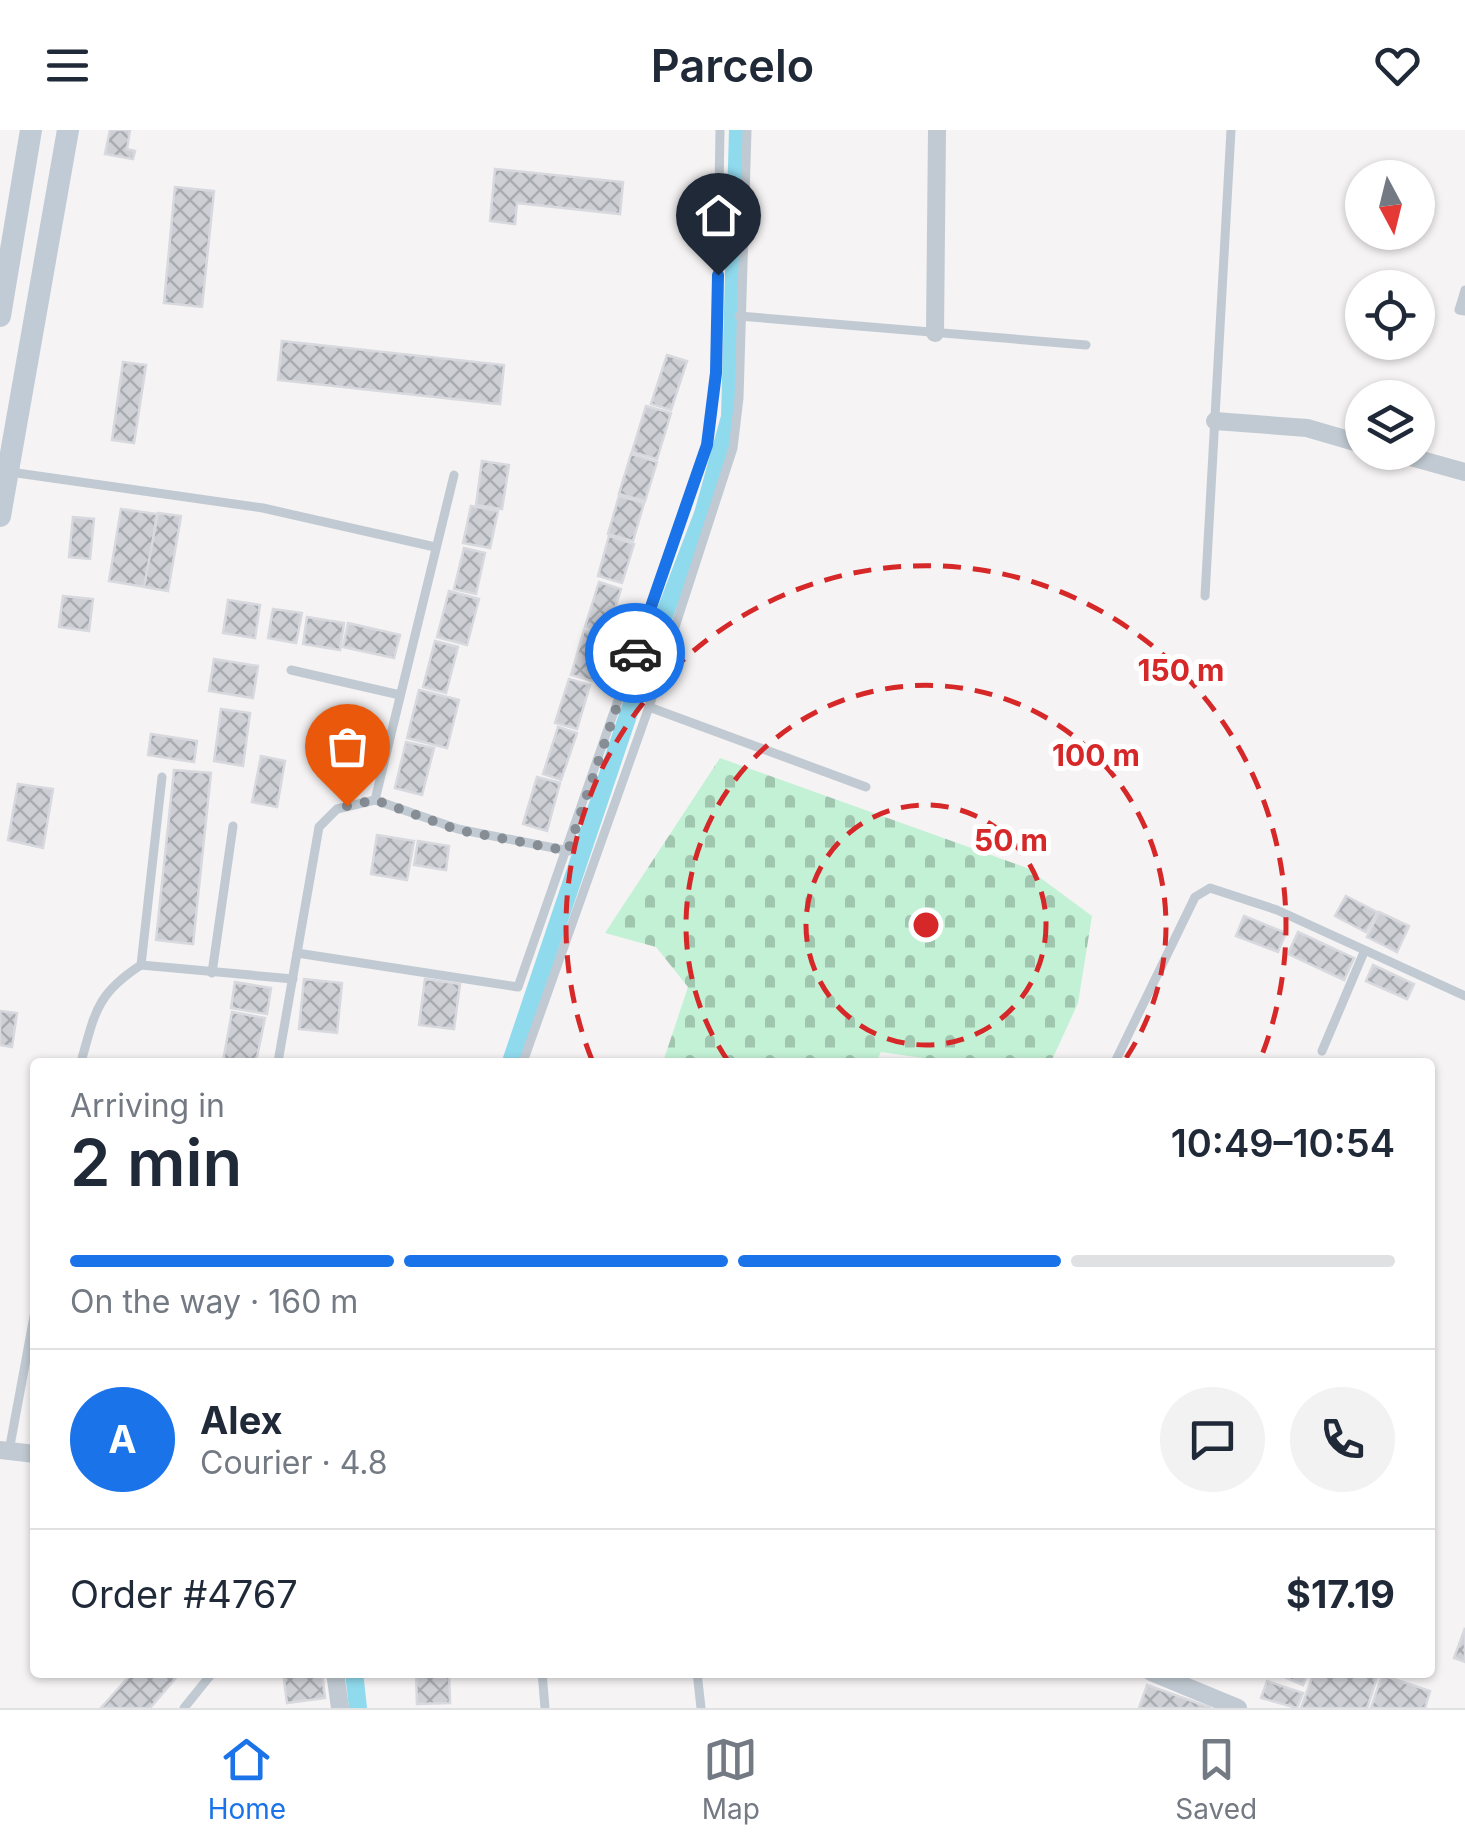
<!DOCTYPE html>
<html lang="en">
<head>
<meta charset="utf-8">
<style>
  :root { --surface:#fff; --page:#f2f2f3; --text:#1f2937; --muted:#747a83; --line:#e0e1e3; --accent:#1a73e8 }
  body { margin:0; font-family:Inter,sans-serif; background:var(--page); color:var(--text); height:100vh; display:flex; flex-direction:column; font-size:38px; white-space:nowrap }
  * { box-sizing:border-box; margin:0 }
  p { font-size:32px; color:var(--muted) }
  .icon { flex:none; width:55px; height:55px; fill:none; stroke:currentColor; stroke-width:2; stroke-linecap:round; stroke-linejoin:round }
  .map { position:relative; flex:1; overflow:hidden }
  .details { position:absolute; left:30px; top:928px; width:1405px; height:620px; display:flex; flex-direction:column; background:var(--surface); border-radius:10px; box-shadow:0 2px 8px #0004 }
  .details>* { flex:none }
  .needle { width:65px; rotate:173deg }
  .fabs { position:absolute; left:1345px; top:30px; display:grid; gap:20px }
  .fabs a { display:grid; place-items:center; width:90px; height:90px; border-radius:50%; background:var(--surface); box-shadow:0 2px 8px #0004; font-size:50px }
  .pin { position:absolute; display:grid; place-items:center; width:85px; height:85px; color:#fff; margin:-102px -42px; border-radius:50% 50% 50% 0; rotate:-45deg; box-shadow:0 0 10px #0007 }
  .pin .icon { rotate:45deg }
  .courier { position:absolute; display:grid; place-items:center; width:100px; height:100px; margin:-50px; border:8px solid #1a73e8; border-radius:50%; background:#fff; color:#222; box-shadow:0 2px 12px #0007 }
  .headline em { font-style:normal; font-weight:600 }
  .headline div { display:flex; flex-direction:column-reverse }
  .headline { display:flex; align-items:center; justify-content:space-between; height:170px; padding:0 40px }
  h1 { font-size:65px; font-weight:600; line-height:75px }
  .bar { display:grid; grid-template-columns:repeat(4,1fr); gap:15px 10px; align-content:center; height:120px; padding:0 40px }
  .bar i { height:12px; border-radius:8px; background:var(--line) }
  .bar .active { background:var(--accent) }
  .bar p { grid-column:span 4 }
  .line { display:flex; align-items:center; gap:25px; padding:0 40px; border-top:2px solid var(--line) }
  .line div { flex:1 }
  .round { display:grid; place-items:center; flex:none; width:105px; height:105px; border-radius:52px; background:var(--page) }
  header { display:flex; justify-content:space-between; align-items:center; height:130px; padding:0 40px; background:var(--surface); font-size:45px; font-weight:600 }
  .menu { display:flex; justify-content:space-around; align-items:center; height:140px; border-top:2px solid var(--line); background:var(--surface); font-size:28px; color:var(--muted) }
  .menu a { display:grid; justify-items:center; gap:5px }
  .menu .active { color:var(--accent) }
  .map>svg:first-child { display:block }
</style>
</head>
<body>
<header><svg class="icon" aria-label="menu" viewBox="0 0 24 24"><path d="M4 6h16M4 12h16M4 18h16"/></svg>Parcelo<svg class="icon" aria-label="heart" viewBox="0 0 24 24"><path d="M12 20l-8-8c-3-5 5-10 8-4 3-6 11-1 8 4z"/></svg></header>
<div class="map">
<svg width="1465" height="1578" viewBox="0 0 1465 1578">
  <defs>
    <pattern id="cemetery-stones" width="16" height="16" patternUnits="userSpaceOnUse" patternTransform="scale(2.5)"><rect width="16" height="16" fill="#c3f1d5"/><path d="M2 7V4a2 2 0 0 1 4 0v3zM10 15v-3a2 2 0 0 1 4 0v3z" fill="#a0c6b0"/></pattern>
    <pattern id="building-cross-hatch" width="8" height="8" patternUnits="userSpaceOnUse" patternTransform="scale(2.5)"><rect width="8" height="8" fill="#cdcfd5"/><path d="M0 0l8 8M0 8l8-8" fill="none" stroke="#a8abb0"/></pattern>
  </defs>
  <rect width="100%" height="100%" fill="#f5f3f3"/>
  <polygon fill="url(#cemetery-stones)" points="720,628 1027,738 1092,786 1078,873 1051,932 951,932 881,922 876,932 663,932 688,857 656,817 605,803"/>
  <g fill="none" stroke-linecap="round" stroke-linejoin="round">
    <g stroke="#90daee" stroke-width="18">
      <polyline points="511,932 645,535 703,384 730,287 738,0"/>
      <polyline points="354,1542 358,1578"/>
    </g>
  </g>
  <g fill="url(#building-cross-hatch)" stroke="#d7d9de" stroke-width="2.5">
    <polygon points="110,0 130,0 127,19 135,21 133,29 105,24"/>
    <polygon points="495,39 623,52 620,84 517,73 515,94 490,91"/>
    <polygon points="175,57 214,61 202,177 164,173"/>
    <polygon points="282,211 504,235 500,274 278,250"/>
    <polygon points="667,225 687,231 671,280 651,274"/>
    <polygon points="123,232 146,235 134,313 112,310"/>
    <polygon points="646,276 671,283 657,329 632,322"/>
    <polygon points="631,324 657,332 645,371 619,364"/>
    <polygon points="482,331 509,335 502,379 476,375"/>
    <polygon points="619,366 644,373 633,411 608,404"/>
    <polygon points="471,376 498,381 490,418 463,413"/>
    <polygon points="121,379 157,384 146,457 109,451"/>
    <polygon points="158,383 181,386 168,461 144,457"/>
    <polygon points="73,387 94,389 90,429 69,427"/>
    <polygon points="609,406 634,414 622,453 598,446"/>
    <polygon points="464,418 485,423 476,464 454,459"/>
    <polygon points="599,452 621,459 607,504 585,497"/>
    <polygon points="449,461 479,469 467,515 437,507"/>
    <polygon points="63,466 93,469 89,501 59,497"/>
    <polygon points="228,470 260,475 255,508 223,503"/>
    <polygon points="273,479 302,483 296,513 268,508"/>
    <polygon points="307,487 344,493 340,520 303,514"/>
    <polygon points="348,493 400,505 394,528 343,517"/>
    <polygon points="584,500 605,507 592,551 571,545"/>
    <polygon points="435,511 458,517 446,563 423,557"/>
    <polygon points="214,529 258,536 253,568 209,561"/>
    <polygon points="569,549 590,555 577,599 555,593"/>
    <polygon points="419,560 459,570 447,618 407,608"/>
    <polygon points="221,579 250,583 243,636 214,631"/>
    <polygon points="558,597 577,603 561,650 543,644"/>
    <polygon points="151,604 197,611 194,632 148,625"/>
    <polygon points="406,612 434,618 422,665 395,658"/>
    <polygon points="261,626 285,631 277,677 252,672"/>
    <polygon points="174,640 211,643 193,814 156,810"/>
    <polygon points="537,647 560,653 547,701 523,694"/>
    <polygon points="18,654 53,659 43,718 8,710"/>
    <polygon points="377,705 414,711 407,750 371,744"/>
    <polygon points="418,711 449,716 446,740 414,735"/>
    <polygon points="1346,766 1377,782 1366,802 1335,786"/>
    <polygon points="1379,782 1409,796 1397,822 1367,807"/>
    <polygon points="1244,786 1286,803 1278,822 1236,806"/>
    <polygon points="1298,802 1354,828 1344,850 1288,824"/>
    <polygon points="1373,835 1414,854 1407,869 1366,851"/>
    <polygon points="304,849 342,853 337,903 299,899"/>
    <polygon points="425,849 460,854 454,899 419,895"/>
    <polygon points="235,852 271,858 267,884 231,878"/>
    <polygon points="0,881 17,883 12,917 0,915"/>
    <polygon points="232,882 265,888 256,932 223,931"/>
    <polygon points="1465,1498 1465,1532 1454,1528"/>
    <polygon points="133,1542 181,1542 150,1578 101,1578"/>
    <polygon points="283,1542 322,1542 325,1568 287,1573"/>
    <polygon points="416,1542 449,1542 450,1573 417,1574"/>
    <polygon points="1273,1542 1308,1542 1303,1555"/>
    <polygon points="1314,1542 1379,1542 1367,1578 1301,1578"/>
    <polygon points="1382,1545 1430,1561 1425,1578 1371,1578"/>
    <polygon points="1267,1551 1303,1563 1297,1578 1261,1568"/>
    <polygon points="1147,1555 1211,1578 1139,1578"/>
  </g>
  <g fill="none" stroke-linecap="round" stroke-linejoin="round">
    <g stroke="#c1cad2" stroke-width="9">
      <polyline points="1465,160 1459,180 1465,181"/>
      <polyline points="739,186 1086,215"/>
      <polyline points="10,342 263,378 435,417"/>
      <polyline points="1205,466 1231,0"/>
      <polyline points="291,540 400,565"/>
      <polyline points="649,577 733,318 739,268 747,0"/>
      <polyline points="375,670 454,345"/>
      <polyline points="297,823 518,857 707,315 716,243 720,0"/>
      <polyline points="141,835 293,849"/>
      <polyline points="212,843 233,696"/>
      <polyline points="1322,921 1364,822"/>
      <path d="M81,932C95,883 96,864 141,835L162,647"/>
      <polyline points="278,932 319,697 337,679 375,670 458,699 569,721"/>
      <polyline points="523,932 649,577 866,657"/>
      <polyline points="1115,932 1195,767 1210,758 1277,780 1465,866"/>
      <polyline points="9,1321 35,1181"/>
      <polyline points="542,1542 545,1578"/>
      <polyline points="697,1542 701,1578"/>
      <polyline points="184,1578 213,1542"/>
    </g>
    <g stroke="#c1cad2" stroke-width="18">
      <polyline points="935,203 937,0"/>
      <polyline points="1215,291 1307,298 1362,314"/>
      <polyline points="1393,322 1465,342"/>
      <polyline points="0,1320 35,1324"/>
      <polyline points="335,1542 340,1578"/>
      <polyline points="1151,1542 1238,1578"/>
    </g>
    <g stroke="#c1cbd6" stroke-width="22">
      <polyline points="0,186 31,0"/>
      <polyline points="0,386 68,0"/>
    </g>
  </g>
  <g fill="none" stroke-linecap="round" stroke-linejoin="round">
    <polyline stroke="#868d94" stroke-width="10" stroke-dasharray="0 18" points="347,676 375,670 458,700 568,721 635,523"/>
    <polyline stroke="#1a73e8" stroke-width="12" points="635,523 707,315 716,243 718,145"/>
  </g>
  <g fill="none" stroke="#d62828" stroke-width="5" stroke-dasharray="18 12">
    <circle cx="926" cy="795" r="120"/>
    <path d="M728 931A240 240 0 1 1 1124 931"/>
    <path d="M592 930A360 360 0 1 1 1260 930"/>
  </g>
  <circle cx="926" cy="795" r="15" fill="#d62828" stroke="#fff" stroke-width="5"/>
  <g font-size="30" text-anchor="middle" font-weight="bold" fill="#d62828" stroke="#fff" stroke-width="10" stroke-linejoin="round" paint-order="stroke">
    <text x="1181" y="551">150 m</text>
    <text x="1096" y="636">100 m</text>
    <text x="1011" y="721">50 m</text>
  </g>
</svg>
<div class="fabs">
<a><svg class="needle" viewBox="-14 -14 28 28"><path d="M0-13l5 13h-10z" fill="#e53935"/><path d="M0 13l5-13h-10z" fill="#747a83"/></svg></a>
<a><svg class="icon" aria-label="locate" viewBox="0 0 24 24"><circle cx="12" cy="12" r="6"/><path d="M12 2v4M12 18v4M2 12h4M18 12h4"/></svg></a>
<a><svg class="icon" aria-label="layers" viewBox="0 0 24 24"><path d="M12 4l9 5-9 5-9-5zM3 14l9 5 9-5"/></svg></a>
</div>
<div class="pin" style="left:347px;top:676px;background:#ea580c"><svg class="icon" aria-label="bag" viewBox="0 0 24 24"><path d="M5 8h14l-1 12H6zM9 8a3 3 0 0 1 6 0"/></svg></div>
<div class="pin" style="left:718px;top:145px;background:#1f2937"><svg class="icon" aria-label="home" viewBox="0 0 24 24"><path d="M3 11l9-7 9 7M6 9v11h12V9"/></svg></div>
<div class="courier" style="left:635px;top:523px"><svg class="icon" aria-label="car" viewBox="0 0 24 24"><path d="M5 17H2v-5l4-1 3-4h7l3 4 3 1v5h-3M9 17h6M6 11h13"/><circle cx="7" cy="17" r="2"/><circle cx="17" cy="17" r="2"/></svg></div>
<section class="details">
<div class="headline"><div><h1>2 min</h1><p>Arriving in</p></div><em>10:49–10:54</em></div>
<div class="bar"><i class="active"></i><i class="active"></i><i class="active"></i><i></i><p>On the way · 160 m</p></div>
<div class="line" style="height:180px"><b class="round" style="background:var(--accent);color:#fff">A</b><div><b>Alex</b><p>Courier · 4.8</p></div><a class="round"><svg class="icon" aria-label="chat" viewBox="0 0 24 24"><path d="M4 5h16v11H9l-5 4z"/></svg></a><a class="round"><svg class="icon" aria-label="phone" viewBox="0 0 24 24"><path d="M5 4h4l2 5-3 2q2 4 5 5l2-3 5 2v4C11 20 4 13 5 4z"/></svg></a></div>
<div class="line" style="height:130px"><div>Order #4767</div><b>$17.19</b></div>
</section>
</div>
<nav class="menu">
<a class="active"><svg class="icon" aria-label="home" viewBox="0 0 24 24"><path d="M3 11l9-7 9 7M6 9v11h12V9"/></svg>Home</a>
<a><svg class="icon" aria-label="map" viewBox="0 0 24 24"><path d="M3 6l6-2 6 2 6-2v14l-6 2-6-2-6 2zM9 4v14M15 6v14"/></svg>Map</a>
<a><svg class="icon" aria-label="saved" viewBox="0 0 24 24"><path d="M7 4h10v16l-5-4-5 4z"/></svg>Saved</a>
</nav>
</body>
</html>
